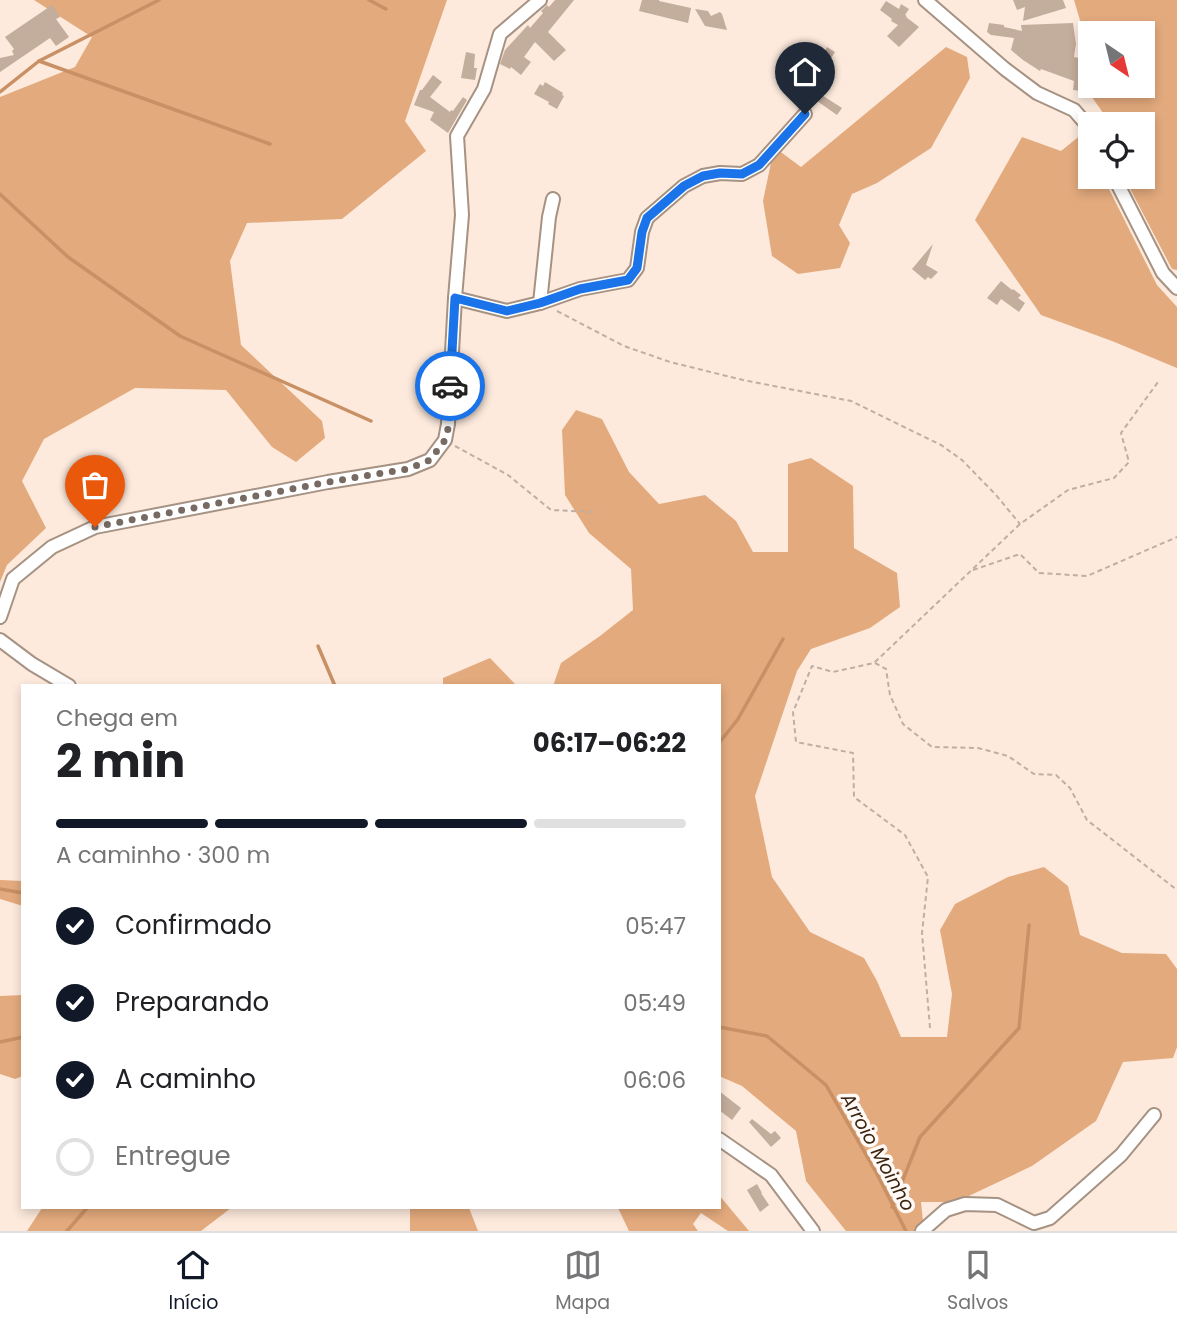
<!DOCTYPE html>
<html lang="pt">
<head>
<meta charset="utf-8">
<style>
  :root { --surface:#fff; --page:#f2f2f2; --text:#202124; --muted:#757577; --line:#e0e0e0; --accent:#111827 }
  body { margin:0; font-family:Poppins,sans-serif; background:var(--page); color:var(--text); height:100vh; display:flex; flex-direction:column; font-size:26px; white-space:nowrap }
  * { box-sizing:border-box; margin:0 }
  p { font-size:23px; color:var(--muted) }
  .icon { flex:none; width:38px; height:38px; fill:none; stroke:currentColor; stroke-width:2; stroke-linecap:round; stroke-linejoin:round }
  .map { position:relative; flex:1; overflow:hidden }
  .sheet { position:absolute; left:21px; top:684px; width:700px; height:525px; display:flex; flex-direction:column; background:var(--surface); border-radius:0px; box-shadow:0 4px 10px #0003 }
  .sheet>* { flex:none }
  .needle { width:46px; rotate:145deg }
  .controls { position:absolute; left:1078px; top:21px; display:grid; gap:14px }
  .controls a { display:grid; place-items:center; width:77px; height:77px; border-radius:0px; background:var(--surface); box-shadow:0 4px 10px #0003; font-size:35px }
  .pin { position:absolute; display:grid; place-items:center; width:60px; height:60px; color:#fff; margin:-72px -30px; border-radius:50% 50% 50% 0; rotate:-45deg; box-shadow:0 0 7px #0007 }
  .pin .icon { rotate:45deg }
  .courier { position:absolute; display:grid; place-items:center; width:70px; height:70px; margin:-35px; border:5px solid #1a73e8; border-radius:50%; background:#fff; color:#222; box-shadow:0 2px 9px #0007 }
  .head em { font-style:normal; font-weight:700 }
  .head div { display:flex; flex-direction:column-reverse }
  .head { display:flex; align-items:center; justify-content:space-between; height:119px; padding:0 35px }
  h1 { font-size:46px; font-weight:700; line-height:52px }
  .bar { display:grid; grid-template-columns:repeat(4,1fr); gap:10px 7px; align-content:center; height:84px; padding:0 35px }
  .bar i { height:9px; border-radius:5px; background:var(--line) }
  .bar .current { background:var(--accent) }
  .bar p { grid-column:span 4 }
  ol { padding:0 35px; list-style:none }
  li { display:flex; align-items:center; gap:21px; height:77px }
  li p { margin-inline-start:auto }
  li .icon { padding:7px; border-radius:50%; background:var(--accent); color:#fff; stroke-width:4 }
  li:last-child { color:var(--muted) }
  li i { width:38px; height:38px; border:4px solid var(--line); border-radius:50% }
  .dock { display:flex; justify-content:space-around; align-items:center; height:98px; border-top:2px solid var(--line); background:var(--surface); font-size:19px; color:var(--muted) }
  .dock a { display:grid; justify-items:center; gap:4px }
  .dock .current { color:var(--accent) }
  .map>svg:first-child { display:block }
</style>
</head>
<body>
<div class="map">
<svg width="1177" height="1231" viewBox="0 0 1177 1231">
  <rect width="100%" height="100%" fill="#fdeadd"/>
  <g fill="#e3aa7d">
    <polygon points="34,0 447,0 405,121 426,151 342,219 247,223 230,261 241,345 322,421 325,438 296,462 272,447 226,390 135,388 44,439 22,481 46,528 7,565 0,582 0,97 75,67 92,37"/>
    <polygon points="1074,0 1177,0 1177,270 1172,269 1124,177 1143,177 1143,124 1096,124 1094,120 1106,117 1089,93 1090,76 1090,86 1143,86 1143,33 1090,33 1090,54"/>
    <polygon points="946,47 967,57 970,78 931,148 877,183 852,194 839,225 850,243 840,268 798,274 772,256 763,201 772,158 778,150 801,167"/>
    <polygon points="1082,134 1090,151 1090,177 1103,177 1157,285 1177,307 1177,368 1112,341 1041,315 975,220 1022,137 1061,151"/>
    <polygon points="576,410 602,419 629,472 659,504 705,495 736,521 753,552 788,552 788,464 811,458 853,486 854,548 897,573 900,607 870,628 811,649 797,671 755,796 772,877 810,932 864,958 877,981 901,1037 947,1037 952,994 940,930 955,904 1008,877 1044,867 1068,886 1080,935 1122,953 1166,954 1177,969 1177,1047 1173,1058 1123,1062 1096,1121 1032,1166 956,1202 921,1202 924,1231 846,1231 806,1181 796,1131 742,1086 719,1076 719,686 553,686 561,663 600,636 633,610 631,569 589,533 565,495 562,430"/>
    <polygon points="490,658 517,686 443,686 443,678"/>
    <polygon points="0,880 23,881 23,906 0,899"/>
    <polygon points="23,995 23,1076 15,1079 0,1074 0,996"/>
    <polygon points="719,1195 749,1231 728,1231 701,1213 693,1224 698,1231 629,1231 618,1208 719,1208"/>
    <polygon points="42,1208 231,1208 201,1231 27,1231"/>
    <polygon points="410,1208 469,1208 478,1231 410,1231"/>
  </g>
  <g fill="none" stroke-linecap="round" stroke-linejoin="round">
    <g stroke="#c89064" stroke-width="3.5">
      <polyline points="369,0 386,9"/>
      <polyline points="39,61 270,144"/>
      <polyline points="0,92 39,61 159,0"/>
      <polyline points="0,194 68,257 180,336 371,421"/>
      <polyline points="318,646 335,686"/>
      <polyline points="719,743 738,719 783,639"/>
      <polyline points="0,889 23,893"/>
      <polyline points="719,1027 767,1036 826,1085 877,1174 906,1231"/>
      <polyline points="0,1042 23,1037"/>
      <polyline points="892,1207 920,1137 1019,1028 1029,925"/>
      <polyline points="67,1231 87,1208"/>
    </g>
  </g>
  <g fill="#c3ad9d">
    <polygon points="555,0 574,0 548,32 566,50 554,61 535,42 524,57 531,62 521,75 511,67 510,69 500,64 505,50 528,25 530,28 543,13 541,11 547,5 549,7"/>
    <polygon points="642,0 659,0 659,1 691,8 688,23 639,11"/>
    <polygon points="1013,0 1063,0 1066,8 1023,21 1025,7 1017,10"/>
    <polygon points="886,1 899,9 901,4 909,9 905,15 907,16 906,17 919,27 899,47 887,36 898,25 891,21 892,19 880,10"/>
    <polygon points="52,5 60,17 56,19 69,37 56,46 50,38 0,72 0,58 14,55 12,51 14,49 5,37"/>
    <polygon points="695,9 708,11 711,16 720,12 722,14 727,30 705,26"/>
    <polygon points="989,23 1004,25 1004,27 1022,31 1021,25 1073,23 1076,44 1074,57 1088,60 1088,61 1090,62 1086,79 1090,80 1090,92 1073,90 1074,81 1041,69 1040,71 1023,60 1011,50 1014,38 991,35 987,32"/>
    <polygon points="827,47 835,52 818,79 812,75 814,71 809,68 815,58 820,61"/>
    <polygon points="466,52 475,54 474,68 477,68 475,80 461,78"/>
    <polygon points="433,75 442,82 430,97 450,112 451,110 453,111 463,97 467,100 448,133 430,120 434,112 414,105 420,90 422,90"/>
    <polygon points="545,82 563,93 562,95 564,96 557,109 548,104 549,102 534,94 540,84 543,86"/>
    <polygon points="814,90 842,108 837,115 810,96"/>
    <polygon points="933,244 926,265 938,272 931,279 928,277 925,280 912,269"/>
    <polygon points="1001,281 1012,290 1013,289 1021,295 1018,298 1025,303 1019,312 1001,299 997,305 987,298"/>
    <polygon points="719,1091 741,1108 732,1120 719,1110"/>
    <polygon points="752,1119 771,1134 775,1131 781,1138 771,1147 749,1122"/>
    <polygon points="757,1184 762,1193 761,1193 769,1205 760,1212 747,1190"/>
  </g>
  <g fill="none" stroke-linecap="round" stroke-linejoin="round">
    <g stroke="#a69282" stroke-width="16">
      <g id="minor">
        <polyline points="925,0 1005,69 1037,93 1074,110 1087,125 1090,130"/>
        <polyline points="1114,177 1163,273 1177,288"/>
        <polyline points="455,298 507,311 540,303 580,289 628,280 637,268 642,232 647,218 684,186 703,176 720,173 742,174 759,165 805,114"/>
        <polyline points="540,303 549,217 553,199"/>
        <polyline points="0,617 13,579 52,547 95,527 328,482 408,469 430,460 445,440 448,424 455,298 462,215 457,136 484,89 500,34 540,0"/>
        <polyline points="0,640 32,664 69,686"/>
        <polyline points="719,1139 771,1175 813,1231"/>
        <polyline points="922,1231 946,1210 965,1204 997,1205 1034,1223 1050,1218 1121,1155 1154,1115"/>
      </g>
    </g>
    <g stroke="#beaea3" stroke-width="2" stroke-dasharray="5 3.5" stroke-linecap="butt">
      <polyline points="557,311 624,346 670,362 743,380 851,401 941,445 962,460 996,495 1020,524"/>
      <polyline points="455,446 508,475 551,510 595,512"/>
      <polyline points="973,570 1020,554 1039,573 1087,576 1177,537"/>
      <polyline points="875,663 886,669 890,695 903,724 932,747 978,748 1008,756 1034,774 1056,775 1070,788 1087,820 1177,890"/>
      <polyline points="930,1028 922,933 928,877 905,835 854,797 853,753 796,742 793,712 812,666 833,672 874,663 1020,524 1068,490 1114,478 1129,462 1121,433 1158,382"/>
    </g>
    <use href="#minor" stroke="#fff" stroke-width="12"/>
  </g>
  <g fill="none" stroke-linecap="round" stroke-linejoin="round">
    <polyline stroke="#766a62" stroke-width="7" stroke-dasharray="0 12.6" points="95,527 328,482 408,469 430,460 445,440 449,425 450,386"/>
    <polyline stroke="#1a73e8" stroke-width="9" points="450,386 455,298 507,311 540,303 580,289 628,280 637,268 642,232 647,218 684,186 703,176 720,173 742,174 759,165 805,114"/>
  </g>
  <g text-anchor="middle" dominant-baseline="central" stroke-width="7" stroke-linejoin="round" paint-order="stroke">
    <g font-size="19" font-style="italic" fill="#3b2410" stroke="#fffaf7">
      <text transform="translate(878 1152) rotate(61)">Arroio Moinho</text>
    </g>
  </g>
</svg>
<div class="controls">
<a><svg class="needle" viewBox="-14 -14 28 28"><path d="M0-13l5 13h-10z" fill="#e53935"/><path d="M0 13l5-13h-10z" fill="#757577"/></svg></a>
<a><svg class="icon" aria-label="locate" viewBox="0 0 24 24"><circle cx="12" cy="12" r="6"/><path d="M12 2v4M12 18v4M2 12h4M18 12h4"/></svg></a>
</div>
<div class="pin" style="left:95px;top:527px;background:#ea580c"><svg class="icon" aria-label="bag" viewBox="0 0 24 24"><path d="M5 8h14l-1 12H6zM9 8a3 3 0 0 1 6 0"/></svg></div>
<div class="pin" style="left:805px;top:114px;background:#1f2937"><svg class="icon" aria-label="home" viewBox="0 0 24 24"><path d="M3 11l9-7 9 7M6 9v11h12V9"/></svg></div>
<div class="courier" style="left:450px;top:386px"><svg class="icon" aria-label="car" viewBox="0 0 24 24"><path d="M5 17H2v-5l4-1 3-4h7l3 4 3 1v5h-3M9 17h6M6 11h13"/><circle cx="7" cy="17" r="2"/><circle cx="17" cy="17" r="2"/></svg></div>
<section class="sheet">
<div class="head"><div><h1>2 min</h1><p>Chega em</p></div><em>06:17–06:22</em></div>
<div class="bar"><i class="current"></i><i class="current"></i><i class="current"></i><i></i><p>A caminho · 300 m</p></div>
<ol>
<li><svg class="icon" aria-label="check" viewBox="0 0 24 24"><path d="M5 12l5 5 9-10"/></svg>Confirmado<p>05:47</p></li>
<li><svg class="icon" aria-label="check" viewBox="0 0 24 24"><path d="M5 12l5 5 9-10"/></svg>Preparando<p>05:49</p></li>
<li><svg class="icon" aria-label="check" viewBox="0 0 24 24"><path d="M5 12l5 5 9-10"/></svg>A caminho<p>06:06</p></li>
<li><i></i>Entregue</li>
</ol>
</section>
</div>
<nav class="dock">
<a class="current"><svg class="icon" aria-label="home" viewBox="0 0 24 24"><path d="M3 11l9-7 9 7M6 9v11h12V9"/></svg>Início</a>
<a><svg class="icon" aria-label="map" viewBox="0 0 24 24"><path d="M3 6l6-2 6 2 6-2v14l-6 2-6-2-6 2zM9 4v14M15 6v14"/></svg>Mapa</a>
<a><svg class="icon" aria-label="saved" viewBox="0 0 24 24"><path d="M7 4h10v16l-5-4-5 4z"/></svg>Salvos</a>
</nav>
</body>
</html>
